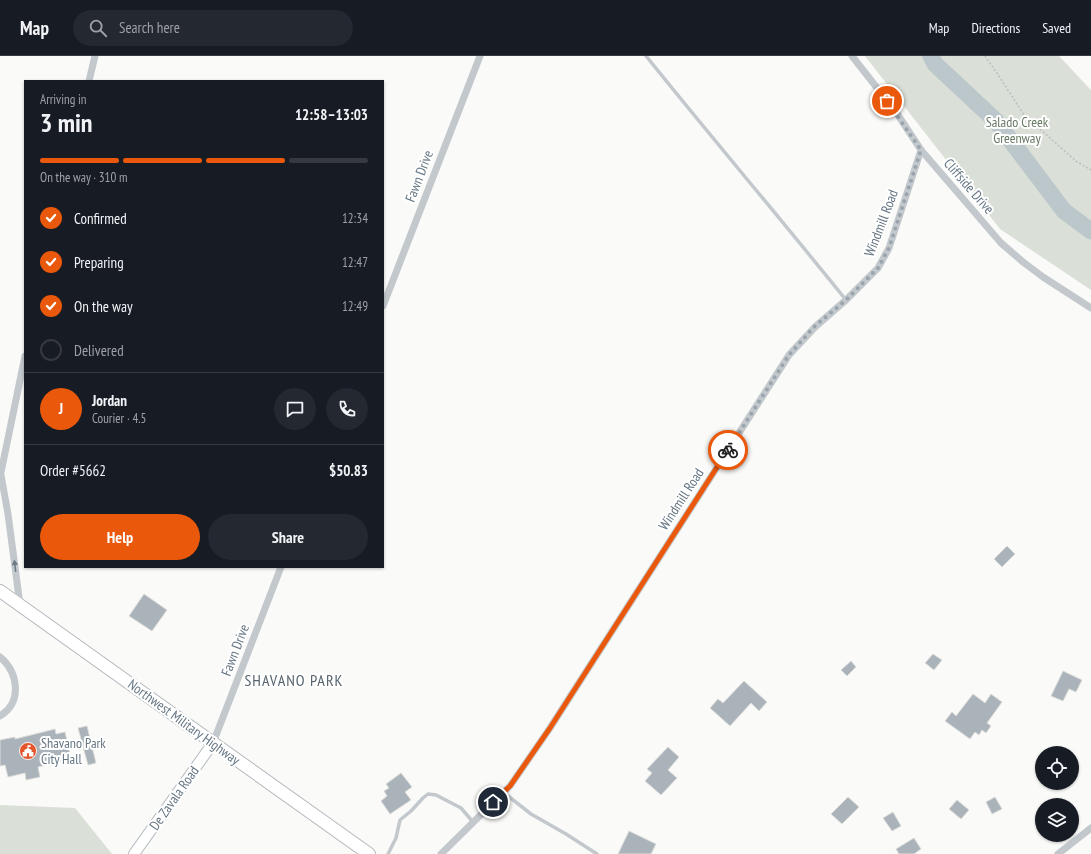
<!DOCTYPE html>
<html lang="en">
<head>
<meta charset="utf-8">
<style>
  :root { --surface:#171b24; --page:#242831; --text:#f1f3f6; --muted:#9ea1a6; --line:#363941; --accent:#ea580c }
  body { margin:0; font-family:"PT Sans Narrow",sans-serif; background:var(--page); color:var(--text); height:100vh; display:flex; flex-direction:column; font-size:15px; white-space:nowrap }
  * { box-sizing:border-box; margin:0 }
  p { font-size:13px; color:var(--muted) }
  .icon { flex:none; width:22px; height:22px; fill:none; stroke:currentColor; stroke-width:2; stroke-linecap:round; stroke-linejoin:round }
  .map { position:relative; flex:1; overflow:hidden }
  .side { position:absolute; left:24px; top:24px; width:360px; height:488px; display:flex; flex-direction:column; background:var(--surface); border-radius:0px; box-shadow:0 1px 3px #0004 }
  .side>* { flex:none }
  .controls { position:absolute; left:1035px; top:690px; display:grid; gap:8px }
  .controls a { display:grid; place-items:center; width:44px; height:44px; border-radius:50%; background:var(--surface); box-shadow:0 1px 3px #0004; font-size:20px }
  .pin { position:absolute; display:grid; place-items:center; width:34px; height:34px; color:#fff; margin:-17px; border:2px solid #fff; border-radius:50%; box-shadow:0 1px 4px #0007 }
  .courier { position:absolute; display:grid; place-items:center; width:40px; height:40px; margin:-20px; border:3px solid #ea580c; border-radius:50%; background:#fff; color:#222; box-shadow:0 1px 5px #0007 }
  .summary em { font-style:normal; font-weight:800 }
  .summary div { display:flex; flex-direction:column-reverse }
  .summary { display:flex; align-items:center; justify-content:space-between; height:68px; padding:0 16px }
  h1 { font-size:26px; font-weight:800; line-height:30px }
  .bar { display:grid; grid-template-columns:repeat(4,1fr); gap:6px 4px; align-content:center; height:48px; padding:0 16px }
  .bar i { height:5px; border-radius:3px; background:var(--line) }
  .bar .on { background:var(--accent) }
  .bar p { grid-column:span 4 }
  .line { display:flex; align-items:center; gap:10px; padding:0 16px; border-top:1px solid var(--line) }
  .line div { flex:1 }
  .round { display:grid; place-items:center; flex:none; width:42px; height:42px; border-radius:21px; background:var(--page) }
  ol { padding:0 16px; list-style:none }
  li { display:flex; align-items:center; gap:12px; height:44px }
  li p { margin-inline-start:auto }
  li .icon { padding:4px; border-radius:50%; background:var(--accent); color:#fff; stroke-width:4 }
  li:last-child { color:var(--muted) }
  li i { width:22px; height:22px; border:2px solid var(--line); border-radius:50% }
  .cta { display:flex; gap:8px; margin-top:auto; padding:8px 16px }
  .cta a { flex:1; height:46px; border-radius:24px; background:var(--accent); color:#fff; font-size:16px; font-weight:800; line-height:46px; text-align:center }
  .cta a+a { background:var(--page); color:var(--text) }
  header { display:flex; align-items:center; gap:24px; box-sizing:border-box; height:56px; padding:0 20px; background:var(--surface); border-bottom:1px solid var(--line) }
  header strong { font-size:19px }
  nav { display:flex; gap:22px; margin-inline-start:auto; font-size:14px }
  .search { width:280px; height:36px; background:var(--page); display:flex; align-items:center; gap:10px; box-sizing:border-box; padding:0 14px; border-radius:22px; color:var(--muted); font-size:15px }
  .map>svg:first-child { display:block }
</style>
</head>
<body>
<header>
<strong>Map</strong>
<div class="search"><svg class="icon" aria-label="search" viewBox="0 0 24 24"><circle cx="10" cy="10" r="6"/><path d="M15 15l6 6"/></svg>Search here</div>
<nav><a>Map</a><a>Directions</a><a>Saved</a></nav>
</header>
<div class="map">
<svg width="1091" height="798" viewBox="0 0 1091 798">
  <rect width="100%" height="100%" fill="#fafaf8"/>
  <g fill="#dadfd7">
    <polygon points="865,0 1059,0 1091,34 1091,234 1000,173"/>
    <polygon points="0,749 75,752 112,798 0,798"/>
  </g>
  <g fill="none" stroke-linecap="round" stroke-linejoin="round">
    <polyline stroke="#bbc7cb" stroke-width="17" points="931,0 935,8 996,65 1064,155 1091,175"/>
  </g>
  <g fill="#aab3b9" stroke="#dcdcda">
    <polygon points="1007,490 1015,498 1002,511 994,503"/>
    <polygon points="144,538 167,554 152,575 129,560"/>
    <polygon points="933,598 942,604 934,614 925,607"/>
    <polygon points="851,605 856,611 847,620 841,614"/>
    <polygon points="1063,615 1082,624 1076,636 1069,633 1063,645 1051,640"/>
    <polygon points="744,625 767,646 759,655 751,647 730,670 710,652 718,643 723,647"/>
    <polygon points="973,638 985,647 991,638 1002,646 987,667 991,670 986,677 982,674 979,679 975,676 970,683 945,665 952,656 956,660"/>
    <polygon points="87,670 96,707 88,709 78,672"/>
    <polygon points="55,673 56,678 65,676 71,703 38,711 40,721 26,724 25,717 8,721 5,709 0,710 0,684 15,681 15,683"/>
    <polygon points="668,691 679,701 668,714 677,722 661,739 645,725 652,717 647,713"/>
    <polygon points="401,717 412,731 405,736 411,744 390,758 381,745 387,740 384,735 389,732 386,728"/>
    <polygon points="848,741 859,751 842,768 831,758"/>
    <polygon points="995,741 1002,753 992,758 986,746"/>
    <polygon points="957,744 969,754 961,763 949,753"/>
    <polygon points="893,756 901,770 892,775 883,762"/>
    <polygon points="629,775 656,788 651,798 618,798"/>
    <polygon points="914,782 921,793 914,798 899,798 896,793"/>
  </g>
  <g fill="none" stroke-linecap="round" stroke-linejoin="round">
    <g stroke="#b3babf" stroke-width="12">
      <polyline id="secondary" points="134,798 213,687"/>
    </g>
    <g stroke="#b5babe" stroke-width="14">
      <polyline id="primary" points="0,535 369,798"/>
    </g>
    <polyline stroke="#bbbfc2" stroke-width="1.5" stroke-dasharray="2 2" stroke-linecap="butt" points="985,0 997,17 1024,59 1076,105 1091,114"/>
    <g stroke="#c3c8cc" stroke-width="3.5">
      <path d="M646,0C712,82 780,162 846,244"/>
      <polyline points="503,736 531,758 566,778 597,798"/>
      <polyline points="388,798 396,782 400,764 411,755 423,742 428,738 436,739 461,752 473,766"/>
    </g>
    <g stroke="#c3c8cc" stroke-width="7">
      <polyline points="852,0 896,56 921,94 1001,187 1023,206 1043,221 1091,252"/>
      <polyline points="89,25 95,0"/>
      <polyline points="383,250 480,0"/>
      <polyline points="1,419 8,458 20,549"/>
      <polyline points="0,421 25,300"/>
      <path d="M0,601C18,616 23,646 0,660"/>
      <polyline points="213,687 281,511"/>
      <polyline points="441,798 510,730 550,672 789,299 815,271 846,244 878,212 889,192 921,94"/>
      <polyline points="1058,798 1091,772"/>
    </g>
    <use href="#secondary" stroke="#fff" stroke-width="10"/>
    <use href="#primary" stroke="#fff" stroke-width="12"/>
  </g>
  <defs><path id="oneway-solid" d="M-6-.8H1V-3.2L6.5 0L1 3.2V.8H-6Z"/></defs>
  <use fill="#6a7a87" href="#oneway-solid" transform="translate(15 510) rotate(-97)"/>
  <g fill="none" stroke-linecap="round" stroke-linejoin="round">
    <polyline stroke="#99a4ac" stroke-width="4" stroke-dasharray="0 7.2" points="728,394 789,299 814,271 846,244 878,212 889,192 921,94 887,45"/>
    <polyline stroke="#ea580c" stroke-width="5" points="493,746 510,730 550,672 728,394"/>
  </g>
  <defs>
    <g id="civic-disc" transform="scale(0.9)"><circle r="9.5" fill="#e4572e" stroke="#fff"/><path d="M-.6-6.5H3V-4.5H.6V-3L4-1V1h2V6H-6V1h2V-1L-.6-3ZM-1.2 2.5V6h2.4V2.5Z" fill="#fff"/></g>
  </defs>
  <g fill-rule="evenodd">
    <use href="#civic-disc" x="28" y="695"/>
  </g>
  <g text-anchor="middle" dominant-baseline="central" stroke-width="4" stroke-linejoin="round" paint-order="stroke">
    <g font-size="14" fill="#687a64" stroke="#fff">
      <text x="1017" y="66">Salado Creek<tspan x="1017" dy="16">Greenway</tspan></text>
    </g>
    <g font-size="14" fill="#657683" stroke="#fff">
      <text transform="translate(419 120) rotate(-69)">Fawn Drive</text>
      <text transform="translate(969 130) rotate(49)">Cliffside Drive</text>
      <text transform="translate(881 167) rotate(-69)">Windmill Road</text>
      <text transform="translate(681 443) rotate(-57)">Windmill Road</text>
      <text transform="translate(235 594) rotate(-69)">Fawn Drive</text>
      <text transform="translate(184 666) rotate(36)">Northwest Military Highway</text>
      <text transform="translate(174 742) rotate(-55)">De Zavala Road</text>
    </g>
    <g font-size="14" fill="#657683" stroke="#fff" text-anchor="start">
      <text x="41" y="687">Shavano Park<tspan x="41" dy="16">City Hall</tspan></text>
    </g>
    <g font-size="16" letter-spacing="1" fill="#57646e" stroke="#fff">
      <text x="294" y="624">SHAVANO PARK</text>
    </g>
  </g>
</svg>
<div class="controls">
<a><svg class="icon" aria-label="locate" viewBox="0 0 24 24"><circle cx="12" cy="12" r="6"/><path d="M12 2v4M12 18v4M2 12h4M18 12h4"/></svg></a>
<a><svg class="icon" aria-label="layers" viewBox="0 0 24 24"><path d="M12 4l9 5-9 5-9-5zM3 14l9 5 9-5"/></svg></a>
</div>
<div class="pin" style="left:887px;top:45px;background:#ea580c"><svg class="icon" aria-label="bag" viewBox="0 0 24 24"><path d="M5 8h14l-1 12H6zM9 8a3 3 0 0 1 6 0"/></svg></div>
<div class="pin" style="left:493px;top:746px;background:#1f2937"><svg class="icon" aria-label="home" viewBox="0 0 24 24"><path d="M3 11l9-7 9 7M6 9v11h12V9"/></svg></div>
<div class="courier" style="left:728px;top:394px"><svg class="icon" aria-label="bike" viewBox="0 0 24 24"><circle cx="6" cy="16" r="4"/><circle cx="18" cy="16" r="4"/><path d="M6 16l4-8h5l3 8M10 8l3 8H6M13 5h3"/></svg></div>
<section class="side">
<div class="summary"><div><h1>3 min</h1><p>Arriving in</p></div><em>12:58–13:03</em></div>
<div class="bar"><i class="on"></i><i class="on"></i><i class="on"></i><i></i><p>On the way · 310 m</p></div>
<ol>
<li><svg class="icon" aria-label="check" viewBox="0 0 24 24"><path d="M5 12l5 5 9-10"/></svg>Confirmed<p>12:34</p></li>
<li><svg class="icon" aria-label="check" viewBox="0 0 24 24"><path d="M5 12l5 5 9-10"/></svg>Preparing<p>12:47</p></li>
<li><svg class="icon" aria-label="check" viewBox="0 0 24 24"><path d="M5 12l5 5 9-10"/></svg>On the way<p>12:49</p></li>
<li><i></i>Delivered</li>
</ol>
<div class="line" style="height:72px"><b class="round" style="background:var(--accent);color:#fff">J</b><div><b>Jordan</b><p>Courier · 4.5</p></div><a class="round"><svg class="icon" aria-label="chat" viewBox="0 0 24 24"><path d="M4 5h16v11H9l-5 4z"/></svg></a><a class="round"><svg class="icon" aria-label="phone" viewBox="0 0 24 24"><path d="M5 4h4l2 5-3 2q2 4 5 5l2-3 5 2v4C11 20 4 13 5 4z"/></svg></a></div>
<div class="line" style="height:52px"><div>Order #5662</div><b>$50.83</b></div>
<div class="cta"><a>Help</a><a>Share</a></div>
</section>
</div>
</body>
</html>
